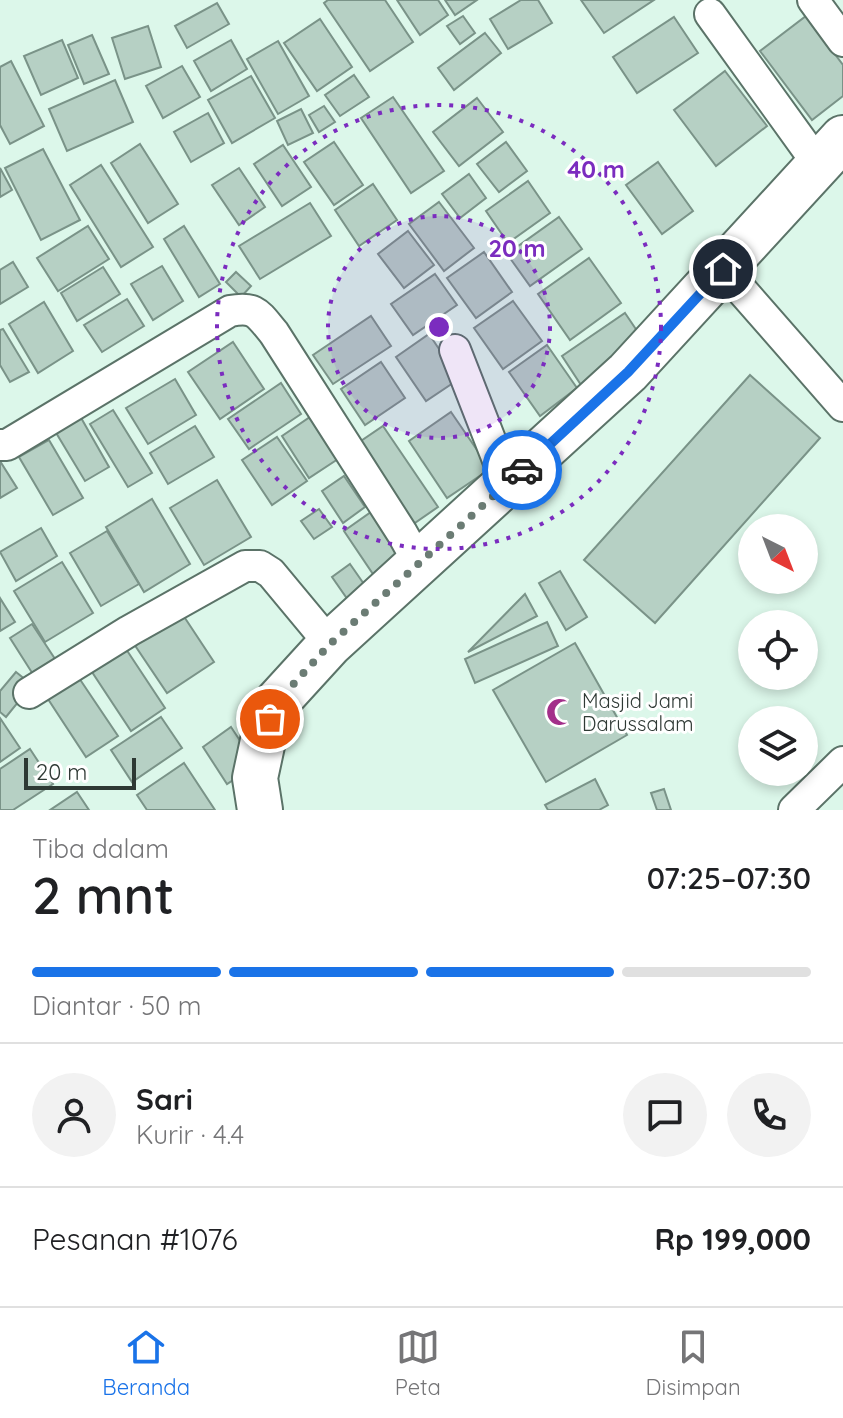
<!DOCTYPE html>
<html lang="id">
<head>
<meta charset="utf-8">
<style>
  :root { --surface:#fff; --page:#f2f2f2; --text:#202124; --muted:#757577; --line:#e0e0e0; --accent:#1a73e8 }
  body { margin:0; font-family:Quicksand,sans-serif; background:var(--page); color:var(--text); height:100vh; display:flex; flex-direction:column; font-size:30px; white-space:nowrap }
  * { box-sizing:border-box; margin:0 }
  p { font-size:26px; color:var(--muted) }
  .icon { flex:none; width:44px; height:44px; fill:none; stroke:currentColor; stroke-width:2; stroke-linecap:round; stroke-linejoin:round }
  .map { position:relative; height:810px; overflow:hidden }
  .details { display:flex; flex-direction:column; background:var(--surface); flex:1 }
  .details>* { flex:none }
  .needle { width:52px; rotate:138deg }
  .tools { position:absolute; left:738px; top:514px; display:grid; gap:16px }
  .tools a { display:grid; place-items:center; width:80px; height:80px; border-radius:50%; background:var(--surface); box-shadow:0 4px 12px #0003; font-size:40px }
  .scale { position:absolute; left:24px; bottom:20px; width:112px; box-sizing:border-box; padding-left:8px; border:4px solid #2e3934; border-top:0; font-size:22px; line-height:28px; white-space:nowrap; color:#2e3934; -webkit-text-stroke:6px #fff; paint-order:stroke }
  .pin { position:absolute; display:grid; place-items:center; width:68px; height:68px; color:#fff; margin:-34px; border:4px solid #fff; border-radius:50%; box-shadow:0 2px 8px #0007 }
  .courier { position:absolute; display:grid; place-items:center; width:80px; height:80px; margin:-40px; border:6px solid #1a73e8; border-radius:50%; background:#fff; color:#222; box-shadow:0 2px 10px #0007 }
  .head em { font-style:normal; font-weight:600 }
  .head div { display:flex; flex-direction:column-reverse }
  .head { display:flex; align-items:center; justify-content:space-between; height:136px; padding:0 32px }
  h1 { font-size:52px; font-weight:600; line-height:60px }
  .bar { display:grid; grid-template-columns:repeat(4,1fr); gap:12px 8px; align-content:center; height:96px; padding:0 32px }
  .bar i { height:10px; border-radius:6px; background:var(--line) }
  .bar .on { background:var(--accent) }
  .bar p { grid-column:span 4 }
  .line { display:flex; align-items:center; gap:20px; padding:0 32px; border-top:2px solid var(--line) }
  .line div { flex:1 }
  .round { display:grid; place-items:center; flex:none; width:84px; height:84px; border-radius:42px; background:var(--page) }
  .dock { display:flex; justify-content:space-around; align-items:center; height:112px; border-top:2px solid var(--line); background:var(--surface); font-size:22px; color:var(--muted) }
  .dock a { display:grid; justify-items:center; gap:4px }
  .dock .on { color:var(--accent) }
  .map>svg:first-child { display:block }
</style>
</head>
<body>
<div class="map">
<svg width="843" height="810" viewBox="0 0 843 810">
  <rect width="100%" height="100%" fill="#dcf7ea"/>
  <g fill="#b6d0c4" stroke="#7a9388" stroke-width="2">
    <polygon points="328,0 385,0 413,42 370,71 324,3"/>
    <polygon points="397,0 438,0 448,15 420,35"/>
    <polygon points="445,0 477,0 455,15"/>
    <polygon points="521,0 538,0 552,23 508,49 490,19"/>
    <polygon points="581,0 654,0 604,33"/>
    <polygon points="217,3 229,24 187,48 175,26"/>
    <polygon points="463,16 475,33 460,44 447,26"/>
    <polygon points="806,16 843,65 843,96 812,120 760,51"/>
    <polygon points="674,17 698,53 637,93 613,57"/>
    <polygon points="320,19 352,67 317,91 284,43"/>
    <polygon points="148,26 161,67 125,79 112,38"/>
    <polygon points="485,33 501,53 454,90 438,68"/>
    <polygon points="92,35 109,74 84,84 68,45"/>
    <polygon points="62,40 78,78 41,95 24,56"/>
    <polygon points="231,40 247,69 211,91 194,61"/>
    <polygon points="278,41 309,96 278,114 247,59"/>
    <polygon points="11,61 44,126 10,144 0,125 0,67"/>
    <polygon points="182,66 200,97 163,118 146,86"/>
    <polygon points="725,71 767,126 716,166 674,110"/>
    <polygon points="354,75 369,97 340,116 325,95"/>
    <polygon points="251,76 275,118 232,143 208,100"/>
    <polygon points="115,80 133,122 67,151 49,109"/>
    <polygon points="393,97 444,171 411,193 361,118"/>
    <polygon points="477,98 503,132 459,166 433,132"/>
    <polygon points="324,106 335,122 319,132 309,115"/>
    <polygon points="301,109 313,133 288,145 277,121"/>
    <polygon points="208,113 224,143 191,162 174,132"/>
    <polygon points="334,142 363,185 334,205 304,162"/>
    <polygon points="506,142 527,171 499,192 477,164"/>
    <polygon points="140,144 178,204 148,223 111,163"/>
    <polygon points="283,145 311,187 282,206 254,164"/>
    <polygon points="43,149 80,220 41,240 5,168"/>
    <polygon points="658,162 693,211 662,234 626,185"/>
    <polygon points="101,165 153,247 121,267 70,185"/>
    <polygon points="0,168 12,190 0,197"/>
    <polygon points="239,168 265,207 239,225 212,185"/>
    <polygon points="469,174 486,198 460,218 442,194"/>
    <polygon points="528,181 550,213 508,243 486,211"/>
    <polygon points="373,184 397,220 359,246 335,210"/>
    <polygon points="439,202 474,248 444,271 409,224"/>
    <polygon points="310,203 331,236 260,279 239,246"/>
    <polygon points="559,217 582,249 530,286 507,254"/>
    <polygon points="88,226 109,259 58,291 37,258"/>
    <polygon points="184,226 220,284 199,297 164,239"/>
    <polygon points="408,231 434,265 404,288 378,254"/>
    <polygon points="484,252 512,292 476,318 447,278"/>
    <polygon points="589,258 621,303 570,340 538,294"/>
    <polygon points="13,262 28,287 0,304 0,270"/>
    <polygon points="162,266 183,301 153,320 131,284"/>
    <polygon points="103,267 120,294 77,321 61,293"/>
    <polygon points="236,272 251,286 241,297 226,282"/>
    <polygon points="435,274 457,305 413,335 391,304"/>
    <polygon points="127,299 144,326 102,352 84,325"/>
    <polygon points="513,301 542,341 503,369 474,328"/>
    <polygon points="44,302 73,351 38,373 9,324"/>
    <polygon points="625,313 648,347 585,391 562,356"/>
    <polygon points="371,316 391,346 333,384 313,355"/>
    <polygon points="3,329 29,372 10,382 0,365 0,330"/>
    <polygon points="429,334 459,379 426,401 396,357"/>
    <polygon points="233,342 264,389 220,419 188,372"/>
    <polygon points="547,345 577,388 540,416 509,372"/>
    <polygon points="381,362 405,398 365,425 341,389"/>
    <polygon points="750,375 820,438 655,623 584,560"/>
    <polygon points="175,379 196,415 148,444 126,408"/>
    <polygon points="281,383 301,414 249,449 228,419"/>
    <polygon points="113,410 152,473 128,487 90,424"/>
    <polygon points="451,412 490,469 447,498 409,441"/>
    <polygon points="80,416 109,467 85,481 55,431"/>
    <polygon points="310,417 338,459 309,478 282,436"/>
    <polygon points="195,426 214,457 168,484 150,453"/>
    <polygon points="383,426 438,507 409,527 355,445"/>
    <polygon points="277,437 307,481 272,505 242,460"/>
    <polygon points="49,440 83,498 53,515 19,457"/>
    <polygon points="0,461 17,488 0,498"/>
    <polygon points="344,476 365,507 343,523 322,491"/>
    <polygon points="217,480 251,537 204,565 170,508"/>
    <polygon points="152,499 190,564 144,592 106,527"/>
    <polygon points="319,509 332,527 314,539 301,521"/>
    <polygon points="371,512 404,561 377,580 344,531"/>
    <polygon points="41,528 57,556 16,581 0,552"/>
    <polygon points="107,531 139,584 101,606 70,553"/>
    <polygon points="62,562 93,613 45,642 14,591"/>
    <polygon points="350,564 373,597 355,610 332,577"/>
    <polygon points="560,571 587,617 566,630 539,583"/>
    <polygon points="525,594 537,616 468,652"/>
    <polygon points="0,598 15,622 0,631"/>
    <polygon points="179,609 214,662 167,693 132,641"/>
    <polygon points="547,622 558,646 475,683 465,659"/>
    <polygon points="32,624 59,665 36,679 10,638"/>
    <polygon points="575,643 627,735 546,782 493,690"/>
    <polygon points="126,649 165,708 131,731 92,672"/>
    <polygon points="16,672 32,685 6,717 0,712 0,691"/>
    <polygon points="77,675 118,736 86,757 46,696"/>
    <polygon points="161,717 182,748 132,782 111,750"/>
    <polygon points="0,718 20,748 0,762"/>
    <polygon points="231,727 256,765 227,784 203,747"/>
    <polygon points="30,749 53,784 13,810 0,810 0,769"/>
    <polygon points="184,763 215,810 147,810 137,795"/>
    <polygon points="595,779 608,805 599,810 548,810 545,805"/>
    <polygon points="664,789 671,810 657,810 651,793"/>
    <polygon points="77,792 89,810 50,810"/>
  </g>
  <g fill="none" stroke-linecap="round" stroke-linejoin="round">
    <g stroke="#5b7368" stroke-width="34">
      <g id="street">
        <polyline points="813,0 843,41"/>
        <polyline points="710,14 818,164"/>
        <polyline points="723,269 843,406"/>
        <polyline points="455,350 498,460 510,482"/>
        <path d="M0,445H7L230,311C256,306 258,314 274,333L402,533L420,565"/>
        <polyline points="29,693 129,631 245,566 260,566 271,573 330,644"/>
        <polyline points="794,810 843,762"/>
      </g>
    </g>
    <g stroke="#5b7368" stroke-width="48">
      <polyline id="primary" points="260,810 255,778 264,736 277,702 330,644 628,372 843,138"/>
    </g>
    <use href="#street" stroke="#fff" stroke-width="30"/>
    <use href="#primary" stroke="#fff" stroke-width="44"/>
  </g>
  <g fill="none" stroke-linecap="round" stroke-linejoin="round">
    <polyline stroke="#6b7c74" stroke-width="8" stroke-dasharray="0 14.4" points="270,719 277,702 330,644 522,470"/>
    <polyline stroke="#1a73e8" stroke-width="10" points="522,470 628,372 723,269"/>
  </g>
  <circle cx="439" cy="327" r="111" fill="#7b2cbf" fill-opacity=".12"/>
  <g fill="none" stroke="#7b2cbf" stroke-width="4" stroke-dasharray="4 8">
    <circle cx="439" cy="327" r="111"/>
    <circle cx="439" cy="327" r="222"/>
  </g>
  <defs>
    <g id="mosque-bare" transform="scale(2.16)"><path d="M3.5-4.9A6 6 0 1 0 3.5 4.9A5 5 0 1 1 3.5-4.9Z" fill="#a32f8a" stroke="#fff" stroke-width="2.5" paint-order="stroke"/></g>
  </defs>
  <g fill-rule="evenodd">
    <use href="#mosque-bare" x="560" y="712"/>
  </g>
  <g text-anchor="middle" dominant-baseline="central" stroke-width="6" stroke-linejoin="round" paint-order="stroke">
    <g font-size="20" fill="#2e3934" stroke="#fff" text-anchor="start">
      <text x="582" y="700">Masjid Jami<tspan x="582" dy="23">Darussalam</tspan></text>
    </g>
  </g>
  <circle cx="439" cy="327" r="12" fill="#7b2cbf" stroke="#fff" stroke-width="4"/>
  <g font-size="24" text-anchor="middle" font-weight="bold" fill="#7b2cbf" stroke="#fff" stroke-width="6" stroke-linejoin="round" paint-order="stroke">
    <text x="596" y="178">40 m</text>
    <text x="517" y="257">20 m</text>
  </g>
</svg>
<div class="tools">
<a><svg class="needle" viewBox="-14 -14 28 28"><path d="M0-13l5 13h-10z" fill="#e53935"/><path d="M0 13l5-13h-10z" fill="#757577"/></svg></a>
<a><svg class="icon" aria-label="locate" viewBox="0 0 24 24"><circle cx="12" cy="12" r="6"/><path d="M12 2v4M12 18v4M2 12h4M18 12h4"/></svg></a>
<a><svg class="icon" aria-label="layers" viewBox="0 0 24 24"><path d="M12 4l9 5-9 5-9-5zM3 14l9 5 9-5"/></svg></a>
</div>
<div class="scale">20 m</div>
<div class="pin" style="left:270px;top:719px;background:#ea580c"><svg class="icon" aria-label="bag" viewBox="0 0 24 24"><path d="M5 8h14l-1 12H6zM9 8a3 3 0 0 1 6 0"/></svg></div>
<div class="pin" style="left:723px;top:269px;background:#1f2937"><svg class="icon" aria-label="home" viewBox="0 0 24 24"><path d="M3 11l9-7 9 7M6 9v11h12V9"/></svg></div>
<div class="courier" style="left:522px;top:470px"><svg class="icon" aria-label="car" viewBox="0 0 24 24"><path d="M5 17H2v-5l4-1 3-4h7l3 4 3 1v5h-3M9 17h6M6 11h13"/><circle cx="7" cy="17" r="2"/><circle cx="17" cy="17" r="2"/></svg></div>
</div>
<section class="details">
<div class="head"><div><h1>2 mnt</h1><p>Tiba dalam</p></div><em>07:25–07:30</em></div>
<div class="bar"><i class="on"></i><i class="on"></i><i class="on"></i><i></i><p>Diantar · 50 m</p></div>
<div class="line" style="height:144px"><a class="round"><svg class="icon" aria-label="person" viewBox="0 0 24 24"><circle cx="12" cy="8" r="4"/><path d="M4 21q1-7 8-7t8 7"/></svg></a><div><b>Sari</b><p>Kurir · 4.4</p></div><a class="round"><svg class="icon" aria-label="chat" viewBox="0 0 24 24"><path d="M4 5h16v11H9l-5 4z"/></svg></a><a class="round"><svg class="icon" aria-label="phone" viewBox="0 0 24 24"><path d="M5 4h4l2 5-3 2q2 4 5 5l2-3 5 2v4C11 20 4 13 5 4z"/></svg></a></div>
<div class="line" style="height:104px"><div>Pesanan #1076</div><b>Rp 199,000</b></div>
</section>
<nav class="dock">
<a class="on"><svg class="icon" aria-label="home" viewBox="0 0 24 24"><path d="M3 11l9-7 9 7M6 9v11h12V9"/></svg>Beranda</a>
<a><svg class="icon" aria-label="map" viewBox="0 0 24 24"><path d="M3 6l6-2 6 2 6-2v14l-6 2-6-2-6 2zM9 4v14M15 6v14"/></svg>Peta</a>
<a><svg class="icon" aria-label="saved" viewBox="0 0 24 24"><path d="M7 4h10v16l-5-4-5 4z"/></svg>Disimpan</a>
</nav>
</body>
</html>
